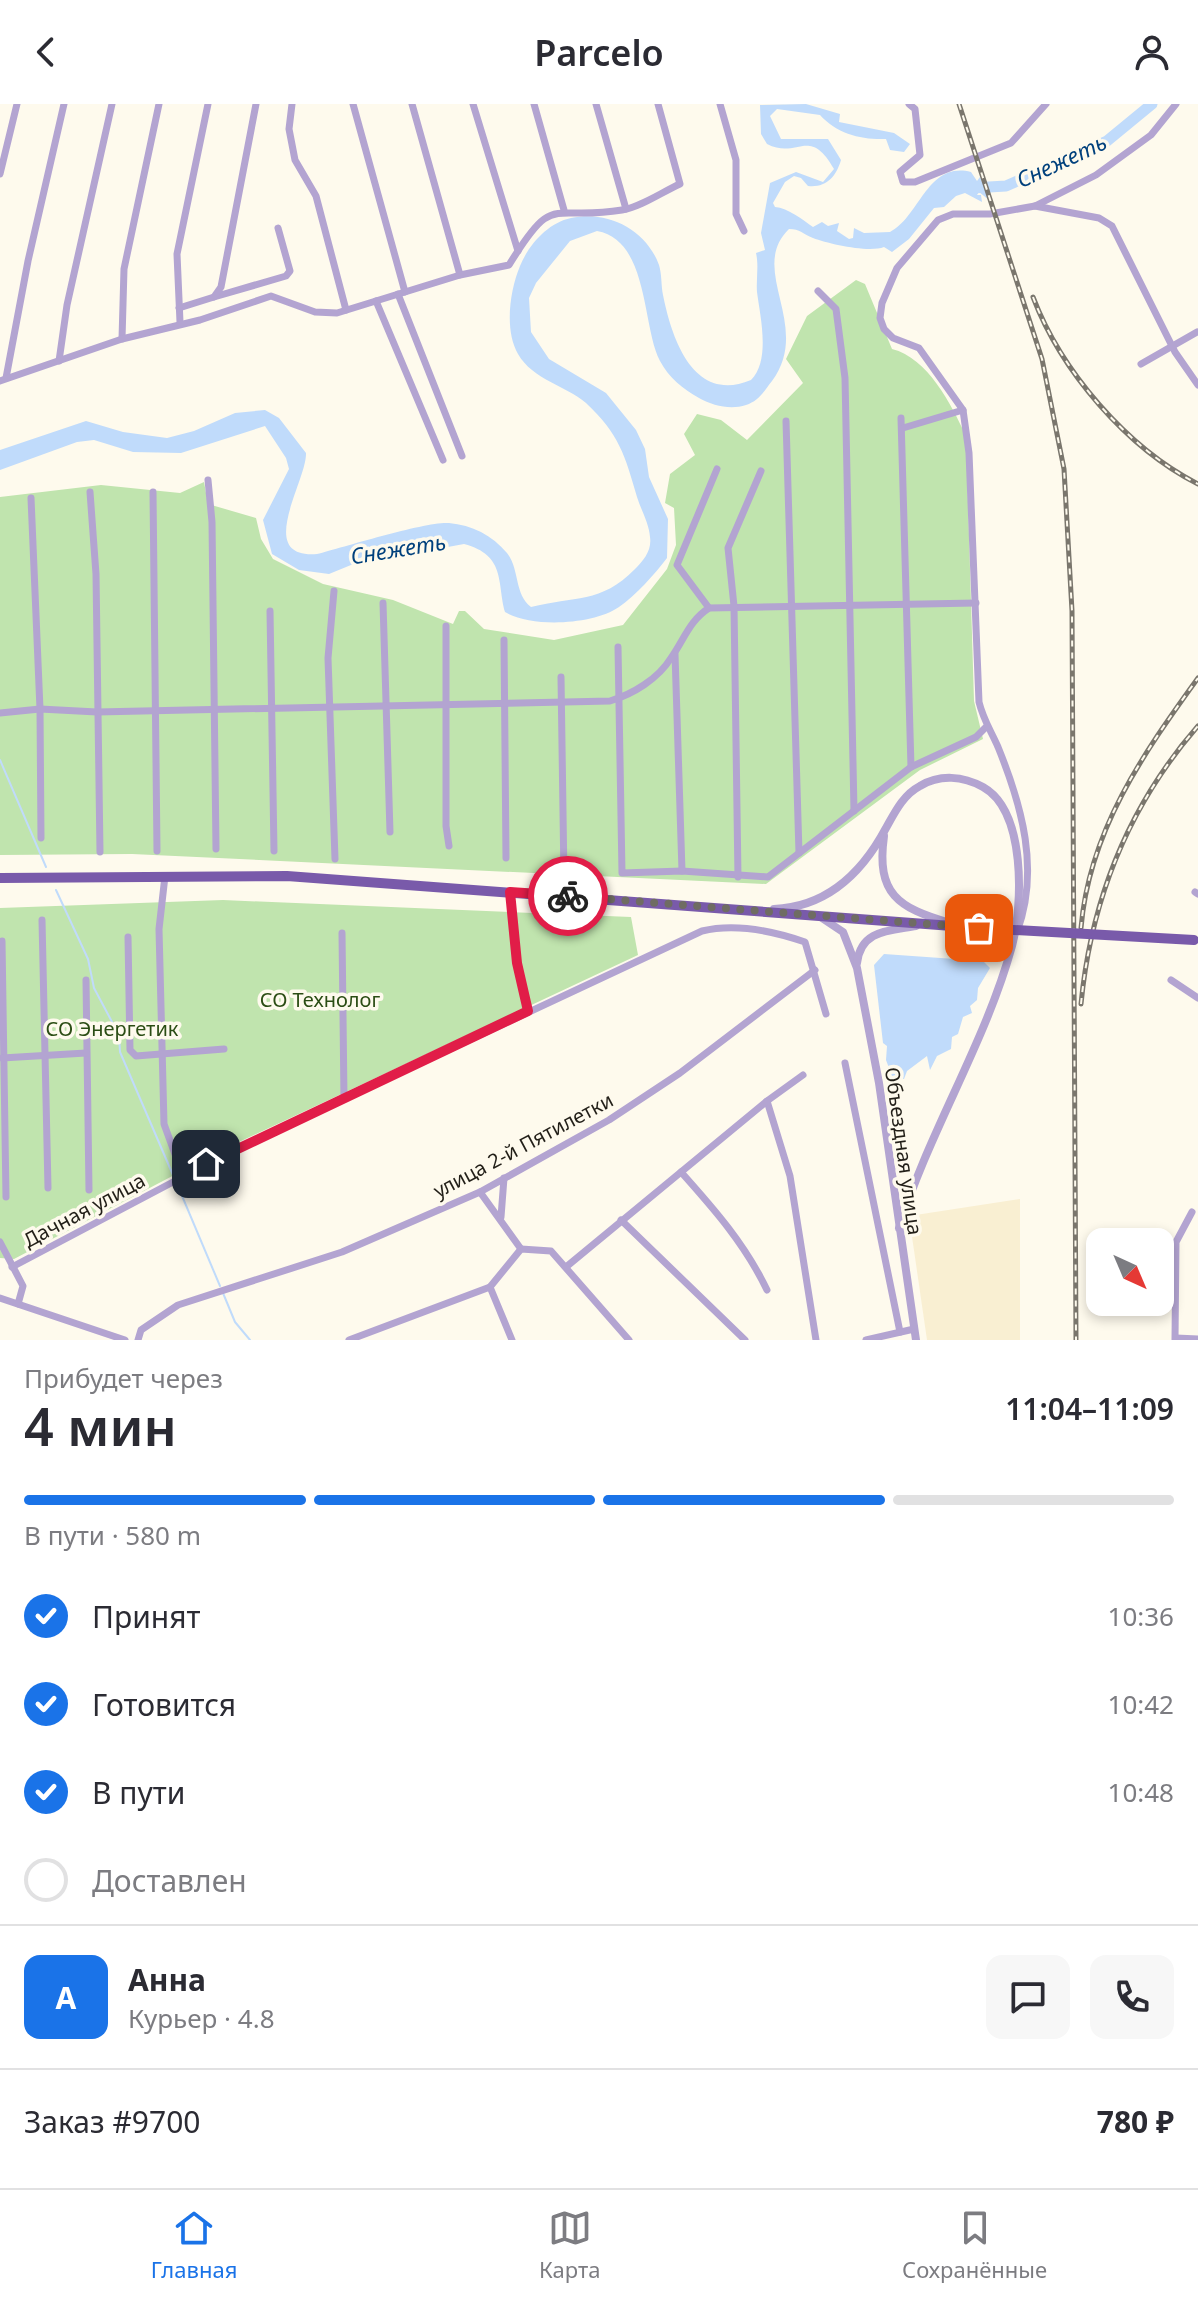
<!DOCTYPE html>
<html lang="ru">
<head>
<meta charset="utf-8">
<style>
  :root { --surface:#fff; --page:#f7f7f7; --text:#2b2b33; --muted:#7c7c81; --line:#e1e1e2; --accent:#1a73e8 }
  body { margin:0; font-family:"Noto Sans",sans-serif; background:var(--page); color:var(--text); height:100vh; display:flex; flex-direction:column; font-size:30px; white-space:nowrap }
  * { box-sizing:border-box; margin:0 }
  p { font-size:26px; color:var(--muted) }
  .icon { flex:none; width:44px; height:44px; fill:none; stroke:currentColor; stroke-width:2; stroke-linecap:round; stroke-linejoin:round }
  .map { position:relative; height:1236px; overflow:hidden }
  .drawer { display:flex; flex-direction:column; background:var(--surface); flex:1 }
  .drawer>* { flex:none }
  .needle { width:52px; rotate:136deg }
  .tools { position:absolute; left:1086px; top:1124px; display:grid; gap:16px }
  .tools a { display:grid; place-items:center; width:88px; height:88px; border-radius:16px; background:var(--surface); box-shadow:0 4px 12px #0003; font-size:40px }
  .pin { position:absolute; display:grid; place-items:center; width:68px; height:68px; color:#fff; margin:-34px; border-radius:16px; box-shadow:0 4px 12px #0006 }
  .courier { position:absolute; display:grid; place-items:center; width:80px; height:80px; margin:-40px; border:6px solid #e11d48; border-radius:50%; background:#fff; color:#222; box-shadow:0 2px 10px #0007 }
  .overview em { font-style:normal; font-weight:600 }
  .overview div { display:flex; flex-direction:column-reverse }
  .overview { display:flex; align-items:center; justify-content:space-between; height:136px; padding:0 24px }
  h1 { font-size:52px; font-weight:600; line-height:60px }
  .bar { display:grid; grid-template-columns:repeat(4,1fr); gap:12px 8px; align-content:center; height:96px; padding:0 24px }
  .bar i { height:10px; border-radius:6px; background:var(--line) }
  .bar .selected { background:var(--accent) }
  .bar p { grid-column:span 4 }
  .line { display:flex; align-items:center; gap:20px; padding:0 24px; border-top:2px solid var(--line) }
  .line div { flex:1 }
  .round { display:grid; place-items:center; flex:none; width:84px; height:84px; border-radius:16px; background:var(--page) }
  ol { padding:0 24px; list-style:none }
  li { display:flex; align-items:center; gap:24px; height:88px }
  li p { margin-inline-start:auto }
  li .icon { padding:8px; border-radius:50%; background:var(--accent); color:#fff; stroke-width:4 }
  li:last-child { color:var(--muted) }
  li i { width:44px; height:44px; border:4px solid var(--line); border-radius:50% }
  header { display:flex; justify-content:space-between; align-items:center; height:104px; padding:0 24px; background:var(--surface); font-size:36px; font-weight:600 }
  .dock { display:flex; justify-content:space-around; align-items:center; height:112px; border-top:2px solid var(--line); background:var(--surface); font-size:22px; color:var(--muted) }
  .dock a { display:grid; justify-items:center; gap:4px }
  .dock .selected { color:var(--accent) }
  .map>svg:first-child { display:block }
</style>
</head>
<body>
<header><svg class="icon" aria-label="back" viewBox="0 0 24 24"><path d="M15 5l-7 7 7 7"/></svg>Parcelo<svg class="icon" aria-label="person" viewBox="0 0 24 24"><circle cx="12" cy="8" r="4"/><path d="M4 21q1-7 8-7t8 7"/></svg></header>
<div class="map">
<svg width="1198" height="1236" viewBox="0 0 1198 1236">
  <rect width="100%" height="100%" fill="#fefaed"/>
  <polygon fill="#f9efd2" points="1020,1095 1020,1236 927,1236 909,1112"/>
  <g fill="#c0e4ae">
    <path d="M856,176L865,180L892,245C928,254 951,300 966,332L974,597L983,635L920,666L766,780L132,750L0,751V393L101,381L180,389L204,378L208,400L256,414L261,435L273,455L323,480L393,496L453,520L459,507H465L484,525L554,536L623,521L667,465L676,441L674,404L665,399L670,370L695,351L684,330L697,310L721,316L747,336L803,279L786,255L807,212Z"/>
    <polygon points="223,796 631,813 638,851 224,1045 14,1155 0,1154 0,804"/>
  </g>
  <g fill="#c0dbfb">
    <path d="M806,0L840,10L839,18L894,29L910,40L904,48L890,46L886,35C862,36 837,30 820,11L777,5L770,12L781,35H828L841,56C836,73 826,84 808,82L801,74L794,72L785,78L773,99L775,103C788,104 803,116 813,123L822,118L828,122L839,119L837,127L849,135L853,134L854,124L864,129L890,128C920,113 927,57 971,68L977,77L980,73L989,96L979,88L977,91H981L982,98L965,89L956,92L944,103L934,104L909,135L892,148L884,143C869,149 829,140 813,134C803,130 800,125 789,125C747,166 813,221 772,277C764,287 759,297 746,301C731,306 713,302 699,294C683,285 669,274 660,257C642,223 649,136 597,127L570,137L536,179L529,194L531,228L549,255L606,289L636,326L645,345L649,373L668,415L667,454C654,471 636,491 619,503C593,521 531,524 505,508C497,479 506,451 464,440L351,461L329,470L299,466L272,450L263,416L289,365L286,354L265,322L181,349L133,348L94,336L77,338L0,366V346L86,317L123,328L167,334L194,327L235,309L265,306L279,314L306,349C307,377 254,455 317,450C344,443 427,417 449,419C472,421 492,431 507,449C520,466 514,490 531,503C574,492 601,500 635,465C644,456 652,446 650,433C649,419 641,406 637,393C625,351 619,330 586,299C565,281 533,276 518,250C504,226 510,186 520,162C529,140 548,119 571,114C607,106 646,125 659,161C662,171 661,181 663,191C672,236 694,300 751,276C771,256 760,212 757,188C756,175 759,162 756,149L765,146L761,129L770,79L796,68L823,78L834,65C809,21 798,56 767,40L761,30L760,1Z"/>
    <polygon points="884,850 983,857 990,864 978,884 977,896 970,902 972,909 963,913 958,930 952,933 951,945 937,952 930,966 927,952 907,967 904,975 892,972 886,956 887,942 883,939 874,861"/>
  </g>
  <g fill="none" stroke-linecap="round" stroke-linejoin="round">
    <g stroke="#c0dbfb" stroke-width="2">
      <polyline points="0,656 46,763"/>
      <polyline points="56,786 88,855 94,884 119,931 120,948 173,1071"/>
      <polyline points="177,1080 220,1182"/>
      <polyline points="223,1189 235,1218 250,1236"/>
    </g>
    <polyline stroke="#c0dbfb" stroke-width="11" points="972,84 1006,82 1107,37 1152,0"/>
    <g stroke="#b3a4d1" stroke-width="7">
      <polyline points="292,0 289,25 295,56 316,92 346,206"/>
      <polyline points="353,0 405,188"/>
      <polyline points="412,0 460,171"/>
      <polyline points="473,0 518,147"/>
      <polyline points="534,0 564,106"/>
      <polyline points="596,0 626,105"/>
      <polyline points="720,0 736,56 736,110 744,127"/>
      <polyline points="909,0 915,5 920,51 900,68 903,78 915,78 1011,39 1046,0"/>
      <polyline points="0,70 17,0"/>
      <polyline points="1035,102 1099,114 1112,122 1175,248 1198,281"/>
      <polyline points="818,187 836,205 845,274 854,707"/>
      <polyline points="398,190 462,352"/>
      <polyline points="214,193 286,172 290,167 278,124"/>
      <polyline points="376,197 443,356"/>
      <polyline points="179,204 214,193 221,183 256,0"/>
      <polyline points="180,218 177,150 208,0"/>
      <polyline points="122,235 124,165 159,0"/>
      <polyline points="59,257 67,201 112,0"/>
      <polyline points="1141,260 1197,228"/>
      <polyline points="6,274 28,157 64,0"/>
      <path d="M0,277L122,235L200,216L271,192L315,208L337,209L460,171L509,161C555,86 550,118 622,106C641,103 662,88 680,80L658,0"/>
      <polyline points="901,314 911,663"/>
      <polyline points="786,317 799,749"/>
      <polyline points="903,324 963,306"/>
      <polyline points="208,376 212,418 216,745"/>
      <polyline points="90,388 96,470 100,748"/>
      <polyline points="153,388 157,747"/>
      <polyline points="31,394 40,605 41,734"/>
      <polyline points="334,487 328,554 335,755"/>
      <polyline points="383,499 390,728"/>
      <polyline points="709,504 677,461 717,365"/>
      <polyline points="270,507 274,747"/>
      <polyline points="446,522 446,722 449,742"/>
      <polyline points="504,536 506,754"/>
      <polyline points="618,543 622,769 682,767 768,773 911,663 976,633 985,624"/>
      <polyline points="675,550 682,767"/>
      <polyline points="561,573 564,775"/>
      <path d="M0,609L40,605L97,608L610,597C633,590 658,575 671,554C684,536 689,517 709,504L976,499"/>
      <polyline points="165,772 159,825 164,1020 183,1072"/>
      <polyline points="738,773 734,502 728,444 761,367"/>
      <polyline points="510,788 517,859 528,907"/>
      <polyline points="1195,788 1198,790"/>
      <polyline points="42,816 48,1084"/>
      <path d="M1017,828C1040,766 1022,702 998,643C991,627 983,615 979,598L969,349L963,306L919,244L893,234L884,225L880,214L882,199L897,164L938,116L953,110H990L1035,102L1096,71L1151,31L1176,0"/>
      <polyline points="342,829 344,994"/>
      <polyline points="128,833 130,946 136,952 224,945"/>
      <polyline points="2,837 6,1093"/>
      <polyline points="86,876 89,1086"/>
      <polyline points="1171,876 1198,894"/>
      <polyline points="2,954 86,949"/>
      <polyline points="845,959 900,1228"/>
      <polyline points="767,997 790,1072 816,1236"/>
      <path d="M681,1068C714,1105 745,1140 767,1186"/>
      <polyline points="480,1088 521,1145"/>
      <polyline points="501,1113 504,1074"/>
      <polyline points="621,1116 745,1236"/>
      <polyline points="0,1138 23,1182 18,1200"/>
      <path d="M12,1163L228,1049L702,827C735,819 773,827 805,838L826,910"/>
      <polyline points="566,1163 767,997 803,971"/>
      <polyline points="490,1183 512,1236"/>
      <polyline points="0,1194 125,1236"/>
      <polyline points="1176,1234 1198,1235"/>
      <polyline points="138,1236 141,1226 178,1201 342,1148 480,1088 609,1016 680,969 815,866"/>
      <polyline points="349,1236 490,1183 521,1145 551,1147 629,1236"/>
      <polyline points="866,1236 914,1225"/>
      <polyline points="1175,1236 1176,1138 1192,1108"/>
    </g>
    <g stroke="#b3a4d1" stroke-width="8">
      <path d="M884,732C876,790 898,804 950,819"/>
      <path d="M774,805C826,803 862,769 886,724C895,708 903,691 920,682C940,670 963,672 983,683C1026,707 1023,800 1012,842C985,940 929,1027 899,1124"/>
      <polyline points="822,814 843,828 857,864 879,979 916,1236"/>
      <path d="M857,859C861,826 888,827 916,822"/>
    </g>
    <polyline stroke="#795aaa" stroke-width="10" points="0,774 287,772 979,824"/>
    <g stroke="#7a766d" stroke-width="5">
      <g id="rail">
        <polyline points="959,0 1042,255 1064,365 1072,507 1076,1236"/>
        <path d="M1033,193C1061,267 1127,344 1198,380"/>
        <path d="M1081,824C1089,727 1143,650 1198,574"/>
        <path d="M1081,900C1091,796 1129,701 1198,622"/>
      </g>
    </g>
    <use href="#rail" stroke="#fefaed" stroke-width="2" stroke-dasharray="6" stroke-linecap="butt"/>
    <polyline stroke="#795aaa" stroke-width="10" points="979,824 1194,836"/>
  </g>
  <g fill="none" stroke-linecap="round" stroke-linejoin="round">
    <polyline stroke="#6f6c63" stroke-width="8" stroke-dasharray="0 14.4" points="568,792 979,824"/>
    <polyline stroke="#e11d48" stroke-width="10" points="206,1060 528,907 517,859 510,788 568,792"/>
  </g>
  <g text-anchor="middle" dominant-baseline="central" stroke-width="7" stroke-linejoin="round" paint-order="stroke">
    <g font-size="20" fill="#2b4d14" stroke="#fefaed">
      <text x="320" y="895">СО Технолог</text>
      <text x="112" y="924">СО Энергетик</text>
    </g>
    <g font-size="20" fill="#221f18" stroke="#fefaed">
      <text transform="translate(523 1041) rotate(-28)">улица 2-й Пятилетки</text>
      <text transform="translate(904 1047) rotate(82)">Объездная улица</text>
      <text transform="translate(84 1106) rotate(-28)">Дачная улица</text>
    </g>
    <g font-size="22" font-style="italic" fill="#00407c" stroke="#fefaed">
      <text transform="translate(1061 56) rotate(-25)">Снежеть</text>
      <text transform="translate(398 444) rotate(-9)">Снежеть</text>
    </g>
  </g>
</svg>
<div class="tools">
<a><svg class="needle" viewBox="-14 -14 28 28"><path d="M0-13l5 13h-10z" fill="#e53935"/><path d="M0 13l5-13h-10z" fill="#7c7c81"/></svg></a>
</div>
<div class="pin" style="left:979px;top:824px;background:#ea580c"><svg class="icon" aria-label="bag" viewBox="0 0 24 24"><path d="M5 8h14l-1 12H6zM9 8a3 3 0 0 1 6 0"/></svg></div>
<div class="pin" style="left:206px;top:1060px;background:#1f2937"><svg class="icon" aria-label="home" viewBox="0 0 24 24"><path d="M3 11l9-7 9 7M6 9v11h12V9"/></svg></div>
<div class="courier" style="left:568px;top:792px"><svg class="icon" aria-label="bike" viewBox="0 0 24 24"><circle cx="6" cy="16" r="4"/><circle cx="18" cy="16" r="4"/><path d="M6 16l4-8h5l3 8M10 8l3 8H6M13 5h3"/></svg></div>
</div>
<section class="drawer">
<div class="overview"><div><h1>4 мин</h1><p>Прибудет через</p></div><em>11:04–11:09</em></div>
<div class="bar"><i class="selected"></i><i class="selected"></i><i class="selected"></i><i></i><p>В пути · 580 m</p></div>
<ol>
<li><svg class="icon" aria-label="check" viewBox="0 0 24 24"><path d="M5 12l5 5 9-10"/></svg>Принят<p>10:36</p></li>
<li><svg class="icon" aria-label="check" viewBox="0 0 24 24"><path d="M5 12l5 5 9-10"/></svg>Готовится<p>10:42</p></li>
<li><svg class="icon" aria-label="check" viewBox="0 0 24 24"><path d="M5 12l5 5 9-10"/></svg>В пути<p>10:48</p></li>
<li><i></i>Доставлен</li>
</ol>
<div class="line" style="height:144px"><b class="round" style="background:var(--accent);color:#fff">А</b><div><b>Анна</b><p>Курьер · 4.8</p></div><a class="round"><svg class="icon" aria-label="chat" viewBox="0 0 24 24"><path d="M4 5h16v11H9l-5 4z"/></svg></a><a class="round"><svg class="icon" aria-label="phone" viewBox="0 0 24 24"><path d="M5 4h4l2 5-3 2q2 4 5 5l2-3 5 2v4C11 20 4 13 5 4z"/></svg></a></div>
<div class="line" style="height:104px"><div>Заказ #9700</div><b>780 ₽</b></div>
</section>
<nav class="dock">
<a class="selected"><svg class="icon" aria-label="home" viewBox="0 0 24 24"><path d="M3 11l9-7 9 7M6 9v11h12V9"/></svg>Главная</a>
<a><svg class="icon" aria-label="map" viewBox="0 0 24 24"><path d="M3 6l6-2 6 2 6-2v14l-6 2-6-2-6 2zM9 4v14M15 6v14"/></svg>Карта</a>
<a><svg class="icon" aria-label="saved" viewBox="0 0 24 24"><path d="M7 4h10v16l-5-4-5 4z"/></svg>Сохранённые</a>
</nav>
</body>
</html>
